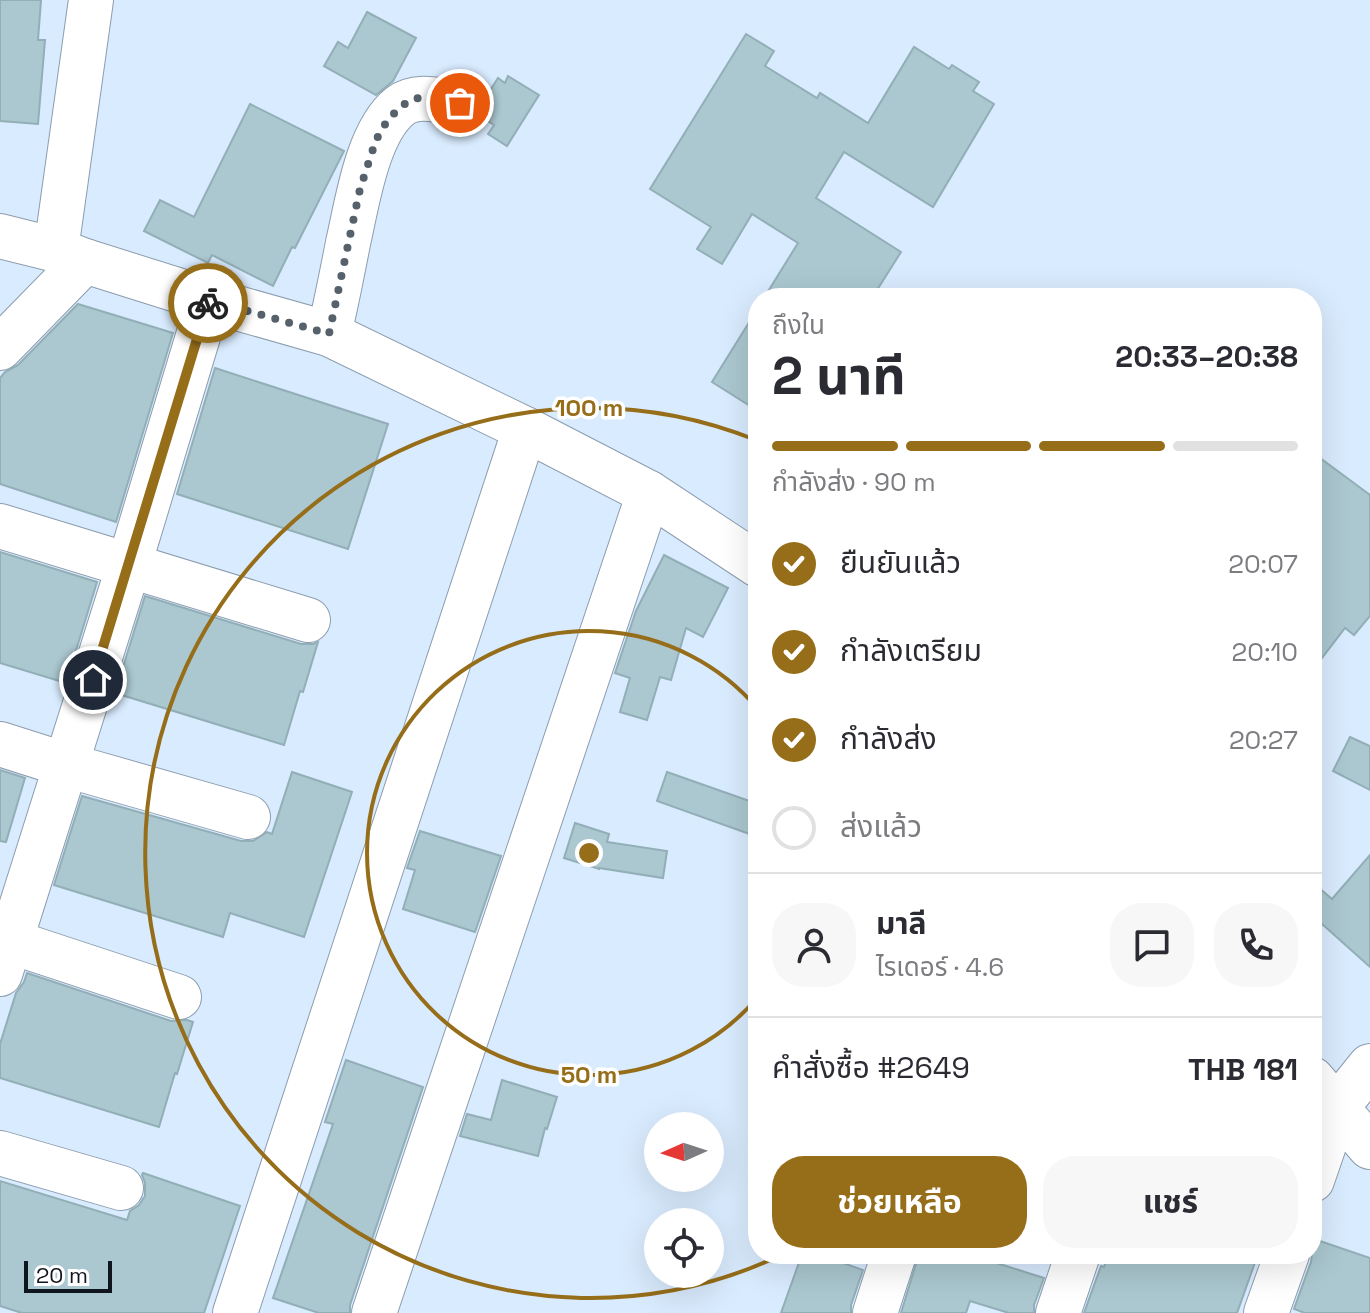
<!DOCTYPE html>
<html lang="th">
<head>
<meta charset="utf-8">
<style>
  :root { --surface:#fff; --page:#f7f7f7; --text:#2b2b33; --muted:#7c7c81; --line:#e1e1e2; --accent:#966d19 }
  body { margin:0; font-family:"Space Grotesk","Noto Sans Thai",sans-serif; background:var(--page); color:var(--text); height:100vh; display:flex; flex-direction:column; font-size:30px; white-space:nowrap }
  * { box-sizing:border-box; margin:0 }
  p { font-size:26px; color:var(--muted) }
  .icon { flex:none; width:44px; height:44px; fill:none; stroke:currentColor; stroke-width:2; stroke-linecap:round; stroke-linejoin:round }
  .map { position:relative; flex:1; overflow:hidden }
  .panel { position:absolute; left:748px; top:288px; width:574px; height:976px; display:flex; flex-direction:column; background:var(--surface); border-radius:32px; box-shadow:0 8px 32px #0002 }
  .panel>* { flex:none }
  .needle { width:52px; rotate:267deg }
  .fabs { position:absolute; left:644px; top:1112px; display:grid; gap:16px }
  .fabs a { display:grid; place-items:center; width:80px; height:80px; border-radius:50%; background:var(--surface); box-shadow:0 8px 32px #0002; font-size:40px }
  .scale { position:absolute; left:24px; bottom:20px; width:88px; box-sizing:border-box; padding-left:8px; border:4px solid #10161d; border-top:0; font-size:22px; line-height:28px; white-space:nowrap; color:#10161d; -webkit-text-stroke:6px #fff; paint-order:stroke }
  .pin { position:absolute; display:grid; place-items:center; width:68px; height:68px; color:#fff; margin:-34px; border:4px solid #fff; border-radius:50%; box-shadow:0 2px 8px #0007 }
  .courier { position:absolute; display:grid; place-items:center; width:80px; height:80px; margin:-40px; border:6px solid #966d19; border-radius:50%; background:#fff; color:#222; box-shadow:0 2px 10px #0007 }
  .head em { font-style:normal; font-weight:700 }
  .head div { display:flex; flex-direction:column-reverse }
  .head { display:flex; align-items:center; justify-content:space-between; height:136px; padding:0 24px }
  h1 { font-size:52px; font-weight:700; line-height:60px }
  .bar { display:grid; grid-template-columns:repeat(4,1fr); gap:12px 8px; align-content:center; height:96px; padding:0 24px }
  .bar i { height:10px; border-radius:6px; background:var(--line) }
  .bar .active { background:var(--accent) }
  .bar p { grid-column:span 4 }
  .line { display:flex; align-items:center; gap:20px; padding:0 24px; border-top:2px solid var(--line) }
  .line div { flex:1 }
  .round { display:grid; place-items:center; flex:none; width:84px; height:84px; border-radius:32px; background:var(--page) }
  ol { padding:0 24px; list-style:none }
  li { display:flex; align-items:center; gap:24px; height:88px }
  li p { margin-inline-start:auto }
  li .icon { padding:8px; border-radius:50%; background:var(--accent); color:#fff; stroke-width:4 }
  li:last-child { color:var(--muted) }
  li i { width:44px; height:44px; border:4px solid var(--line); border-radius:50% }
  .action { display:flex; gap:16px; margin-top:auto; padding:16px 24px }
  .action a { flex:1; height:92px; border-radius:32px; background:var(--accent); color:#fff; font-size:32px; font-weight:700; line-height:92px; text-align:center }
  .action a+a { background:var(--page); color:var(--text) }
  .map>svg:first-child { display:block }
</style>
</head>
<body>
<div class="map">
<svg width="1370" height="1313" viewBox="0 0 1370 1313">
  <rect width="100%" height="100%" fill="#d9ebfe"/>
  <g fill="#abc7cf" stroke="#92aeb6" stroke-width="2">
    <polygon points="0,0 41,0 38,40 45,40 38,124 0,121"/>
    <polygon points="367,12 416,38 393,81 376,95 324,66 338,42 348,48"/>
    <polygon points="746,34 774,51 765,66 817,98 820,93 868,123 914,47 949,69 952,65 979,82 973,91 994,104 933,207 844,152 816,198 901,252 872,298 764,298 798,243 752,214 722,264 697,249 711,227 650,189"/>
    <polygon points="508,76 539,95 507,146 488,134 494,125 481,117 485,107 484,100 498,78 505,83"/>
    <polygon points="250,104 344,151 295,248 292,247 273,286 212,255 208,263 144,231 160,200 194,217"/>
    <polygon points="78,304 173,333 116,522 0,484 0,378 5,372 18,365"/>
    <polygon points="758,308 758,411 712,382"/>
    <polygon points="215,368 388,424 348,549 177,494"/>
    <polygon points="1312,452 1370,495 1370,616 1354,635 1345,628 1312,671"/>
    <polygon points="0,552 97,582 66,683 0,663"/>
    <polygon points="664,555 728,588 703,637 686,628 671,680 660,677 647,720 620,712 630,678 615,673 636,611"/>
    <polygon points="145,596 301,644 313,644 318,642 303,692 300,691 284,745 115,693"/>
    <polygon points="1350,737 1370,746 1370,790 1333,771"/>
    <polygon points="0,770 25,778 6,842 0,841"/>
    <polygon points="292,772 352,792 304,937 230,913 223,937 54,885 82,796 241,841 253,841 267,832 272,834"/>
    <polygon points="667,772 758,804 758,837 657,801"/>
    <polygon points="575,823 609,834 607,842 667,851 663,878 599,868 599,869 564,858"/>
    <polygon points="420,831 501,856 475,932 403,909 415,870 407,868"/>
    <polygon points="1370,855 1370,967 1312,915 1312,882 1332,899"/>
    <polygon points="27,973 171,1021 187,1020 193,1022 177,1074 175,1073 159,1127 0,1078 0,1044 16,993 24,982"/>
    <polygon points="346,1060 423,1087 350,1305 350,1313 319,1313 273,1298 333,1124 325,1122"/>
    <polygon points="502,1080 557,1097 547,1129 545,1128 538,1156 460,1136 467,1114 491,1120"/>
    <polygon points="143,1173 240,1206 204,1313 22,1313 0,1306 0,1181 127,1220 130,1211 139,1205 145,1196 145,1183 142,1175"/>
    <polygon points="1314,1239 1370,1258 1370,1313 1305,1313 1294,1309 1311,1262"/>
    <polygon points="802,1254 818,1254 863,1270 851,1305 851,1313 781,1313"/>
    <polygon points="919,1254 986,1254 984,1259 1044,1278 1034,1305 1034,1313 1009,1313 970,1301 966,1313 901,1313"/>
    <polygon points="1108,1254 1258,1254 1237,1313 1084,1313 1101,1266 1104,1267"/>
  </g>
  <g fill="none" stroke-linecap="round" stroke-linejoin="round">
    <g stroke="#8c9dae" stroke-width="46">
      <g id="minor">
        <polyline points="0,236 56,250 85,261 209,300 329,334 525,429 649,493 758,565"/>
        <polyline points="56,250 91,0"/>
        <path d="M329,334C336,304 342,274 348,243C357,204 367,132 400,106C417,93 441,101 460,103"/>
        <polyline points="0,348 85,261"/>
        <polyline points="0,526 308,620"/>
        <polyline points="0,744 66,765 248,817"/>
        <polyline points="0,938 179,997"/>
        <polyline points="0,974 129,565 209,300"/>
        <polyline points="1312,1079 1370,1147"/>
        <polyline points="0,1153 121,1188"/>
        <polyline points="1312,1180 1337,1107 1370,1066"/>
        <polyline points="235,1313 525,429"/>
        <polyline points="374,1313 649,493"/>
        <polyline points="875,1313 894,1254"/>
        <polyline points="1058,1313 1078,1254"/>
        <polyline points="1266,1313 1287,1254"/>
      </g>
    </g>
    <use href="#minor" stroke="#fff" stroke-width="44"/>
  </g>
  <g fill="none" stroke-linecap="round" stroke-linejoin="round">
    <polyline stroke="#56616c" stroke-width="8" stroke-dasharray="0 14.4" points="208,303 209,300 329,334 360,189 376,140 387,121 401,106 416,98 460,103"/>
    <polyline stroke="#966d19" stroke-width="10" points="93,680 208,303"/>
  </g>
  <g fill="none" stroke="#966d19" stroke-width="4">
    <path d="M758 997A222 222 0 1 1 758 709"/>
    <path d="M781 1255A445 445 0 1 1 756 440"/>
  </g>
  <circle cx="589" cy="853" r="12" fill="#966d19" stroke="#fff" stroke-width="4"/>
  <g font-size="24" text-anchor="middle" font-weight="bold" fill="#966d19" stroke="#fff" stroke-width="7" stroke-linejoin="round" paint-order="stroke">
    <text x="589" y="416">100 m</text>
    <text x="589" y="1083">50 m</text>
  </g>
</svg>
<div class="fabs">
<a><svg class="needle" viewBox="-14 -14 28 28"><path d="M0-13l5 13h-10z" fill="#e53935"/><path d="M0 13l5-13h-10z" fill="#7c7c81"/></svg></a>
<a><svg class="icon" aria-label="locate" viewBox="0 0 24 24"><circle cx="12" cy="12" r="6"/><path d="M12 2v4M12 18v4M2 12h4M18 12h4"/></svg></a>
</div>
<div class="scale">20 m</div>
<div class="pin" style="left:460px;top:103px;background:#ea580c"><svg class="icon" aria-label="bag" viewBox="0 0 24 24"><path d="M5 8h14l-1 12H6zM9 8a3 3 0 0 1 6 0"/></svg></div>
<div class="pin" style="left:93px;top:680px;background:#1f2937"><svg class="icon" aria-label="home" viewBox="0 0 24 24"><path d="M3 11l9-7 9 7M6 9v11h12V9"/></svg></div>
<div class="courier" style="left:208px;top:303px"><svg class="icon" aria-label="bike" viewBox="0 0 24 24"><circle cx="6" cy="16" r="4"/><circle cx="18" cy="16" r="4"/><path d="M6 16l4-8h5l3 8M10 8l3 8H6M13 5h3"/></svg></div>
<section class="panel">
<div class="head"><div><h1>2 นาที</h1><p>ถึงใน</p></div><em>20:33–20:38</em></div>
<div class="bar"><i class="active"></i><i class="active"></i><i class="active"></i><i></i><p>กำลังส่ง · 90 m</p></div>
<ol>
<li><svg class="icon" aria-label="check" viewBox="0 0 24 24"><path d="M5 12l5 5 9-10"/></svg>ยืนยันแล้ว<p>20:07</p></li>
<li><svg class="icon" aria-label="check" viewBox="0 0 24 24"><path d="M5 12l5 5 9-10"/></svg>กำลังเตรียม<p>20:10</p></li>
<li><svg class="icon" aria-label="check" viewBox="0 0 24 24"><path d="M5 12l5 5 9-10"/></svg>กำลังส่ง<p>20:27</p></li>
<li><i></i>ส่งแล้ว</li>
</ol>
<div class="line" style="height:144px"><a class="round"><svg class="icon" aria-label="person" viewBox="0 0 24 24"><circle cx="12" cy="8" r="4"/><path d="M4 21q1-7 8-7t8 7"/></svg></a><div><b>มาลี</b><p>ไรเดอร์ · 4.6</p></div><a class="round"><svg class="icon" aria-label="chat" viewBox="0 0 24 24"><path d="M4 5h16v11H9l-5 4z"/></svg></a><a class="round"><svg class="icon" aria-label="phone" viewBox="0 0 24 24"><path d="M5 4h4l2 5-3 2q2 4 5 5l2-3 5 2v4C11 20 4 13 5 4z"/></svg></a></div>
<div class="line" style="height:104px"><div>คำสั่งซื้อ #2649</div><b>THB 181</b></div>
<div class="action"><a>ช่วยเหลือ</a><a>แชร์</a></div>
</section>
</div>
</body>
</html>
